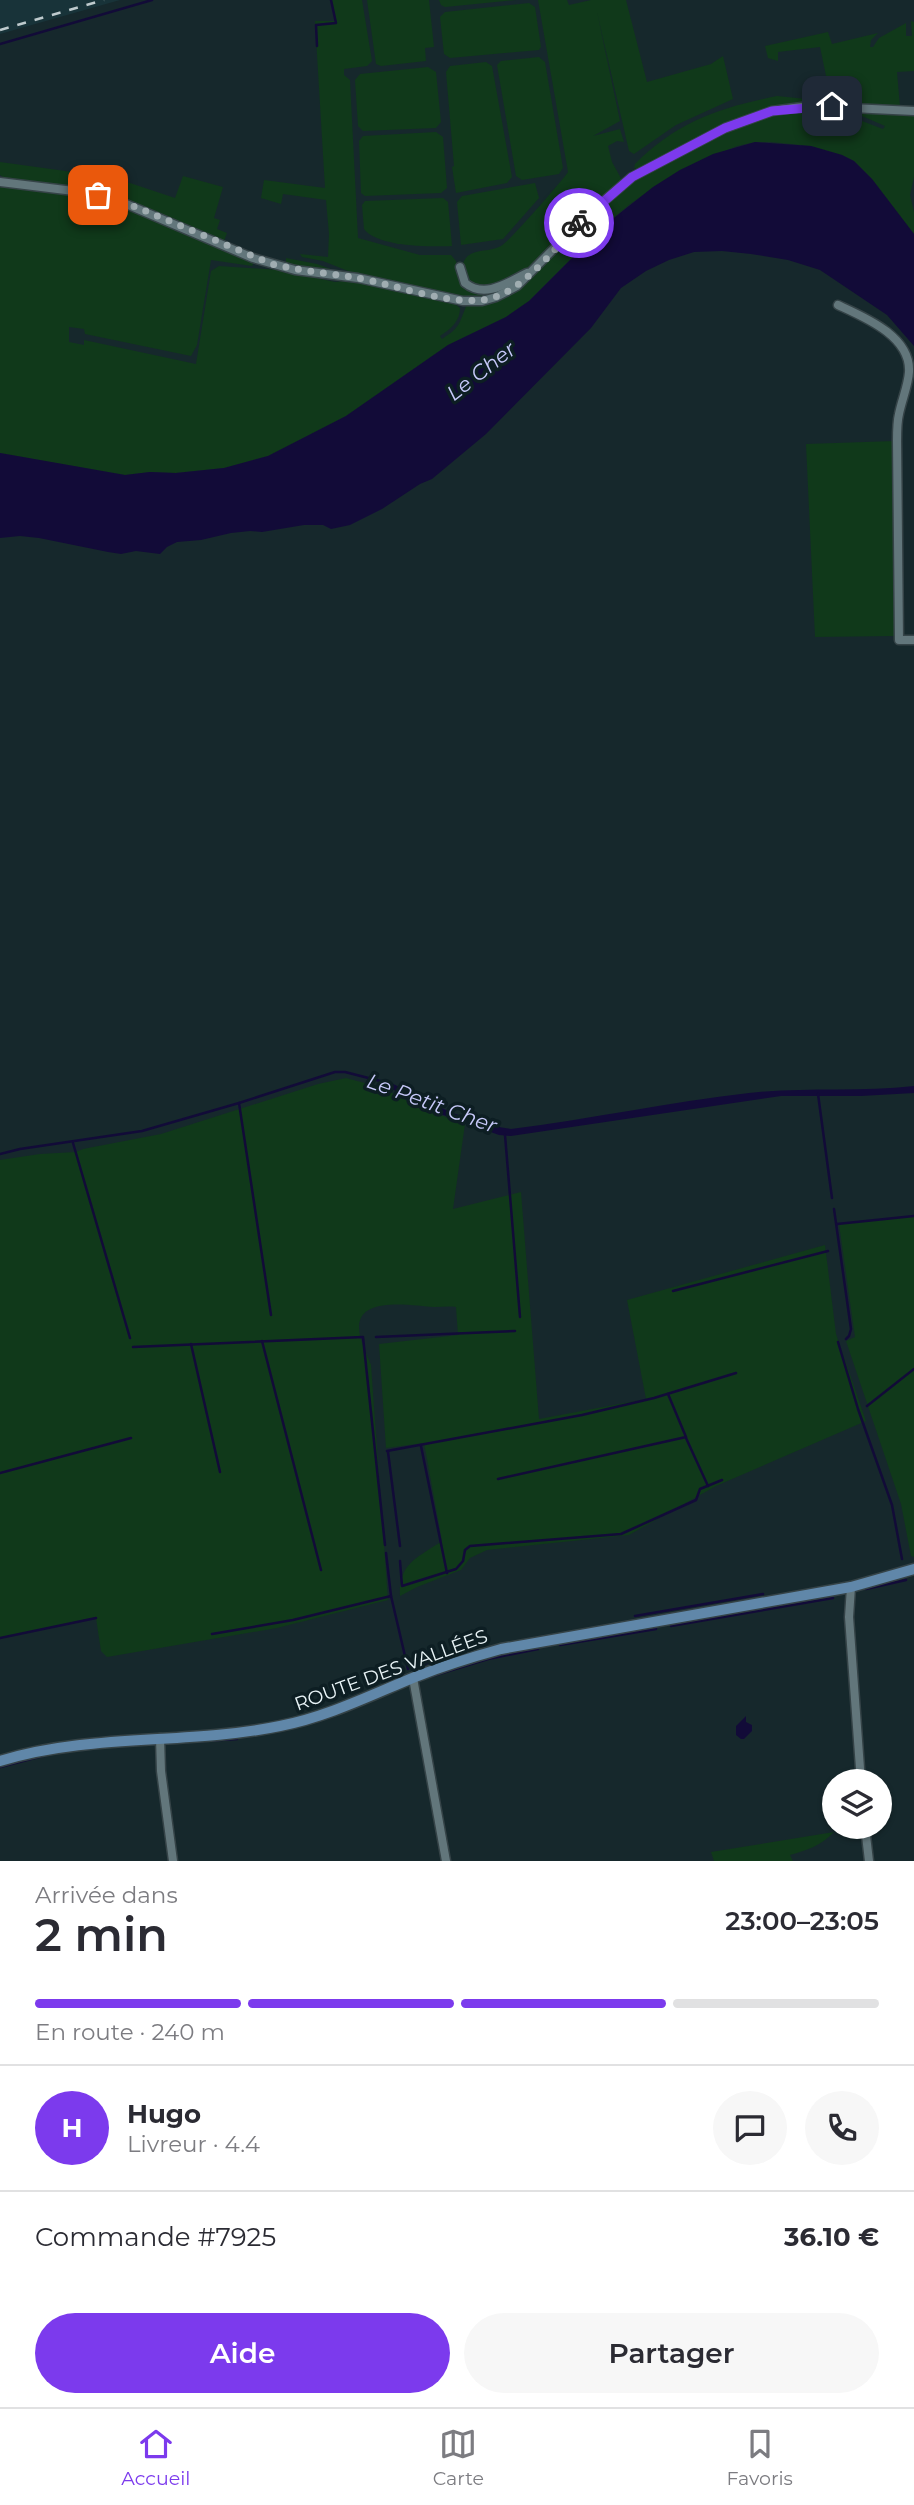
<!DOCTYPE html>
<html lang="fr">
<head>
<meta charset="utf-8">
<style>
  :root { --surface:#fff; --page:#f7f7f7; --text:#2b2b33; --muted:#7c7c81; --line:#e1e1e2; --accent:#7c3aed }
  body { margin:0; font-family:Montserrat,sans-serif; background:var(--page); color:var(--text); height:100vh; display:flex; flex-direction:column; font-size:26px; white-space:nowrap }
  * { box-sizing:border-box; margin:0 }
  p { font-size:23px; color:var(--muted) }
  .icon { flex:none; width:38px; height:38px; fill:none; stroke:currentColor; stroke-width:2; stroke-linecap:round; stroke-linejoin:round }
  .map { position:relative; height:1861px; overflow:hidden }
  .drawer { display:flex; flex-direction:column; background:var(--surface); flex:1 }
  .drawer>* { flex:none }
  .buttons { position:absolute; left:822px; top:1769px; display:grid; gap:14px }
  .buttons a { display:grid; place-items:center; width:70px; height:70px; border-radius:50%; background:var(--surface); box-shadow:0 2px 5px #0004; font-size:35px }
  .pin { position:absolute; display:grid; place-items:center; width:60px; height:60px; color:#fff; margin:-30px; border-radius:14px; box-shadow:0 4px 10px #0006 }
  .courier { position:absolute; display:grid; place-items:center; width:70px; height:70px; margin:-35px; border:5px solid #7c3aed; border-radius:50%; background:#fff; color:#222; box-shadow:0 2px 9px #0007 }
  .overview em { font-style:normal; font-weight:600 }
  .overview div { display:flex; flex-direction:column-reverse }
  .overview { display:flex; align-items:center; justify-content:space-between; height:119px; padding:0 35px }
  h1 { font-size:46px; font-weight:600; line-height:52px }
  .bar { display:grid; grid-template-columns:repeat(4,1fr); gap:10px 7px; align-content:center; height:84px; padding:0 35px }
  .bar i { height:9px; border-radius:5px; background:var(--line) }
  .bar .active { background:var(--accent) }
  .bar p { grid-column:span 4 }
  .line { display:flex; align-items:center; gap:18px; padding:0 35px; border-top:2px solid var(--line) }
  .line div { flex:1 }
  .round { display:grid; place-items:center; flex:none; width:74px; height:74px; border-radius:37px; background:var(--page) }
  .action { display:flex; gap:14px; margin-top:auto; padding:14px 35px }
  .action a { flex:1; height:80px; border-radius:42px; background:var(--accent); color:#fff; font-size:28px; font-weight:600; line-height:80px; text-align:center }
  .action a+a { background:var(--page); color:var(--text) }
  .tabs { display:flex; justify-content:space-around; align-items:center; height:98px; border-top:2px solid var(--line); background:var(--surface); font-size:19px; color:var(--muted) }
  .tabs a { display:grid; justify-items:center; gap:4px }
  .tabs .active { color:var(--accent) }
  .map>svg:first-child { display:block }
</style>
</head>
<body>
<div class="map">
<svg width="914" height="1861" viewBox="0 0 914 1861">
  <rect width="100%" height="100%" fill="#16282c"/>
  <polygon fill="#183339" points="0,0 120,0 0,34"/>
  <g fill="#10391a">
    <polygon points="331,0 362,0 372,61 367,66 344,69 344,75 350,80 358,238 420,255 451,255 456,261 461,284 474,292 489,295 486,297 460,298 358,275 323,261 302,257 300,254 328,257 329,234 326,200 283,194 281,204 261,198 264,180 325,188 315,21 335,21"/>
    <polygon points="367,0 429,0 434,47 425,48 426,61 381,66 376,64"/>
    <polygon points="439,0 516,0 445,7 441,5"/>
    <path d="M538,0H567L569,5L591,0H626L647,82L711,64L723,56L733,99L676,125L634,154L629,151L597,12L620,121L593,136L620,129L624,142L617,141L608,146L612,162L622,180L530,268L486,288L468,283L462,268C465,246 487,254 501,246C509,242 562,181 568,172Z"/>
    <polygon points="529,3 535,7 541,47 539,50 450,58 444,54 440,17 445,12"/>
    <polygon points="911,21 914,22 914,71 897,72 900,107 839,102 827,97 825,91 829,90 820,47 778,52 778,61 768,58 765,46 828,32 832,44 878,33 871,40 870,47 873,47 879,38 906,23 906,36 912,36"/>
    <polygon points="539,57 545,62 563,168 559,174 522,180 516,176 497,65 501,61"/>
    <polygon points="486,62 492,66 512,177 507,183 456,193 452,167 454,166 446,72 450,66"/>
    <polygon points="428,67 436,72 441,122 436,128 363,131 358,126 355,80 360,74"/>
    <path d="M777,96L816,100L812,103C748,108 695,138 641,169L634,168L635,164C678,121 719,108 777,96Z"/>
    <path d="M803,110H833L883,129L885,126L848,110L914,114V177L910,195L914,212V234L872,179L854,161L842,155L811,146L771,142H755L737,146L680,170L630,204L605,225L529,301L506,317L448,345L346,416L268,456L224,468L175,473L150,472L125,475L0,453V185L84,195L115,203L255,261L252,266L211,260L197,345L191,356L85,334L84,329L69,327V342L84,345V340L196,364L211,271L219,266L280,270L335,282L352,280L455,304L460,308C460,321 451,329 440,336L442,339C461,327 459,323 467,304L492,301L623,188L650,171L718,134L773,114Z"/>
    <polygon points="436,132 443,137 447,188 441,193 365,196 361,193 359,141 363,136"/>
    <polygon points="0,162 80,173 130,183 175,198 183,176 223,187 214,218 220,220 217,229 227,233 224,241 121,199 57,185 6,179 0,175"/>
    <polygon points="535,183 539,198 503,239 461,245 457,202 462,196"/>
    <path d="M443,198L448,202L452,246C431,247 377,247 364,229L362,205L365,201Z"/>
    <polygon points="286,258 317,264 336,271 294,266 286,263"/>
    <polygon points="895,441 895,636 815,637 806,444"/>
    <path d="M346,1078L383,1088L421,1108L465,1124L453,1209L521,1192L539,1419L646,1399L627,1300L825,1245L836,1334L866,1421L716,1486L629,1535L487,1550L470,1558L461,1570L417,1587L400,1596C398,1563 419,1557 442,1541L424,1443L386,1448L379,1344L458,1335L456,1307C449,1306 441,1307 434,1307C414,1306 358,1295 359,1328C359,1339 367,1354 371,1365L388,1600L277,1628L107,1657L101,1651L96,1618L0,1638V1160L40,1154L76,1152L83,1149L161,1134L318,1084Z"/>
    <polygon points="914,1216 914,1557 911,1556 901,1504 846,1341 855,1337 839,1224"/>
    <path d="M834,1832C821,1846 807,1850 790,1855L793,1861H714L711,1852Z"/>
  </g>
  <g fill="#120b38">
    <polygon points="755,142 811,146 842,155 854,161 872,179 914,234 914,346 887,315 820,270 788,260 751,254 722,251 694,252 669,260 646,271 621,288 591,328 486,434 432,479 420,484 382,509 350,525 331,529 323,525 304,525 262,532 250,531 231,533 201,540 177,542 167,547 160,554 136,551 121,554 108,552 39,538 20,536 0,538 0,453 125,475 150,472 176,473 224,468 268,456 346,416 448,345 506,317 529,301 605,225 653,187 680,170 713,154"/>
    <path d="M386,1080C425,1101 467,1123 511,1129C591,1119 669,1102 749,1093C804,1087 859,1092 914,1086V1093L861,1096H781L511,1136L499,1135L424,1108L394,1090L383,1087Z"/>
    <polygon points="746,1716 746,1722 752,1725 752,1731 744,1739 741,1739 736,1735 736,1726"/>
  </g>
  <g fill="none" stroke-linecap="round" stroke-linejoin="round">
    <g stroke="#120b38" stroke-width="2.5">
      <polyline points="0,44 152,0"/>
      <polyline points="317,46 316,25 336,23 331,0"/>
      <polyline points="818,1094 832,1198"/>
      <polyline points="239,1103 271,1315"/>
      <polyline points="505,1135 520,1317"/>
      <polyline points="73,1143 130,1338"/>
      <polyline points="0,1154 20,1149 142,1131 239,1103 335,1072 345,1072 388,1083"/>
      <polyline points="834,1209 851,1329 849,1336 846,1339"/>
      <polyline points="837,1224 914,1216"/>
      <polyline points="673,1291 828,1251"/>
      <polyline points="376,1337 515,1331"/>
      <polyline points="262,1341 321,1570"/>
      <polyline points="838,1342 858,1409 892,1505 902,1559"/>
      <polyline points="191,1344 220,1472"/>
      <polyline points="133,1347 363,1337 385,1545"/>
      <polyline points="867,1406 914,1369"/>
      <polyline points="686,1438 708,1486"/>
      <polyline points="421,1446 447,1573"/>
      <polyline points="387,1451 582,1415 654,1398 736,1373"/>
      <polyline points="388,1452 400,1546"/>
      <polyline points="0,1473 131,1438"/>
      <polyline points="498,1479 686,1437 668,1394"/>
      <polyline points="386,1553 391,1596 408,1669"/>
      <polyline points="400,1561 402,1586 456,1569 463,1561 465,1550 470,1546 621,1534 696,1500 700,1489 722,1480"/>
      <polyline points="866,1589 906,1580"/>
      <polyline points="635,1616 763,1594"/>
      <polyline points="671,1626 833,1598"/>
      <polyline points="212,1634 293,1620 391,1596"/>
      <polyline points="0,1638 96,1618"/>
      <polyline points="560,1645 656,1629"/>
      <polyline points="424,1664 455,1653"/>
      <polyline points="429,1677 488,1659 538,1649"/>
      <polyline points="166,1743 237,1739"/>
      <polyline points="0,1767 50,1754"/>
    </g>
    <g stroke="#354347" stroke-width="11">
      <g id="minor">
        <polyline points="0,182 82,192 119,201 253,258 295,270 358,278 463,301 482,301 496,297 517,286 583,219 632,177 725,128 772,111 809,106 914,111"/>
        <path d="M460,267L465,283C485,299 507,283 527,273"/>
        <path d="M838,305C864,317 911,336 909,372C908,386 902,399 899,414C897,422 897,432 897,441L899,640H914"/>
        <polyline points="851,1587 849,1617 861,1782"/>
        <polyline points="413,1678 446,1861"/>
        <polyline points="160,1738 161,1771 173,1861"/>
        <polyline points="865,1827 869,1861"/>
      </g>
    </g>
    <g stroke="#354347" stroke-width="13">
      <path id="major" d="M0,1761C91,1733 188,1745 280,1726C327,1717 371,1695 415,1677C443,1666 472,1657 501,1649L851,1587L914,1569"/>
    </g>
    <use href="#minor" stroke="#62767b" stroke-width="8"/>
    <use href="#major" stroke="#6087a9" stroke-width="10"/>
    <polyline stroke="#becacd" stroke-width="2.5" stroke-dasharray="9 9" stroke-linecap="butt" points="0,30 104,0"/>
  </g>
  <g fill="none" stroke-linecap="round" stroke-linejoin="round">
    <path stroke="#a0adb1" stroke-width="7" stroke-dasharray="0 12.6" d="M98,195L136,207L272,264C300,271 329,273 357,278C395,284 459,310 495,297C526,287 556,247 579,223"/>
    <polyline stroke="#7c3aed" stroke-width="9" points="579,223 632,177 725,128 772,111 832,106"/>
  </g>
  <g text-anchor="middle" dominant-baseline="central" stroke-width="7" stroke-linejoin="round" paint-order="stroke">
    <g font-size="19" fill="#eaf5f8" stroke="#0d1e23">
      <text transform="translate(391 1670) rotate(-20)">ROUTE DES VALLÉES</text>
    </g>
    <g font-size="21" font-style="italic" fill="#c7c9fa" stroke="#0d1e23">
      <text transform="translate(481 371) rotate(-38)">Le Cher</text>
      <text transform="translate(432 1103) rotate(20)">Le Petit Cher</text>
    </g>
  </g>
</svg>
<div class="buttons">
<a><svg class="icon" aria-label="layers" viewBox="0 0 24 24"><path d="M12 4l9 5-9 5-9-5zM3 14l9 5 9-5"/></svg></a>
</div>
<div class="pin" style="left:98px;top:195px;background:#ea580c"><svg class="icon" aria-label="bag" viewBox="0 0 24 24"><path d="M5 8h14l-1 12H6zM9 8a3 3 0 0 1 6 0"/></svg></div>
<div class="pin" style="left:832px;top:106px;background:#1f2937"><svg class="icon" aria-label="home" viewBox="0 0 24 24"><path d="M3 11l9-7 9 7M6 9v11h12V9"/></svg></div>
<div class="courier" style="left:579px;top:223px"><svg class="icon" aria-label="bike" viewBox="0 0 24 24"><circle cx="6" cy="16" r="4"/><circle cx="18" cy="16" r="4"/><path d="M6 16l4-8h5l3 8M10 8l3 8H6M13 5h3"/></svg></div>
</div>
<section class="drawer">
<div class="overview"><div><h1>2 min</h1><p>Arrivée dans</p></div><em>23:00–23:05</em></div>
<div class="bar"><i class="active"></i><i class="active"></i><i class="active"></i><i></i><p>En route · 240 m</p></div>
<div class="line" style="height:126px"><b class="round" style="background:var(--accent);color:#fff">H</b><div><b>Hugo</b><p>Livreur · 4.4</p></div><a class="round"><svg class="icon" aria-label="chat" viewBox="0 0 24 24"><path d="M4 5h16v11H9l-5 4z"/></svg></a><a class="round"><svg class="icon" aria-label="phone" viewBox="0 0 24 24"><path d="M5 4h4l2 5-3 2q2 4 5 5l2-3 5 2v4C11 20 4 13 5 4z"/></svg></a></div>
<div class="line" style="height:91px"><div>Commande #7925</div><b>36.10 €</b></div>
<div class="action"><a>Aide</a><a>Partager</a></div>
</section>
<nav class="tabs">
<a class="active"><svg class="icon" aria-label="home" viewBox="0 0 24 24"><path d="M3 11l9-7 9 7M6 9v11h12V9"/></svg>Accueil</a>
<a><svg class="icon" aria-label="map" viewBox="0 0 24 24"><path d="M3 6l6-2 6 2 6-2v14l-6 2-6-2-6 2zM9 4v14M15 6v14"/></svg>Carte</a>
<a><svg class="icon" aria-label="saved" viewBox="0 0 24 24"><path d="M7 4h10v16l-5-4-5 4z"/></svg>Favoris</a>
</nav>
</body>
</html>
